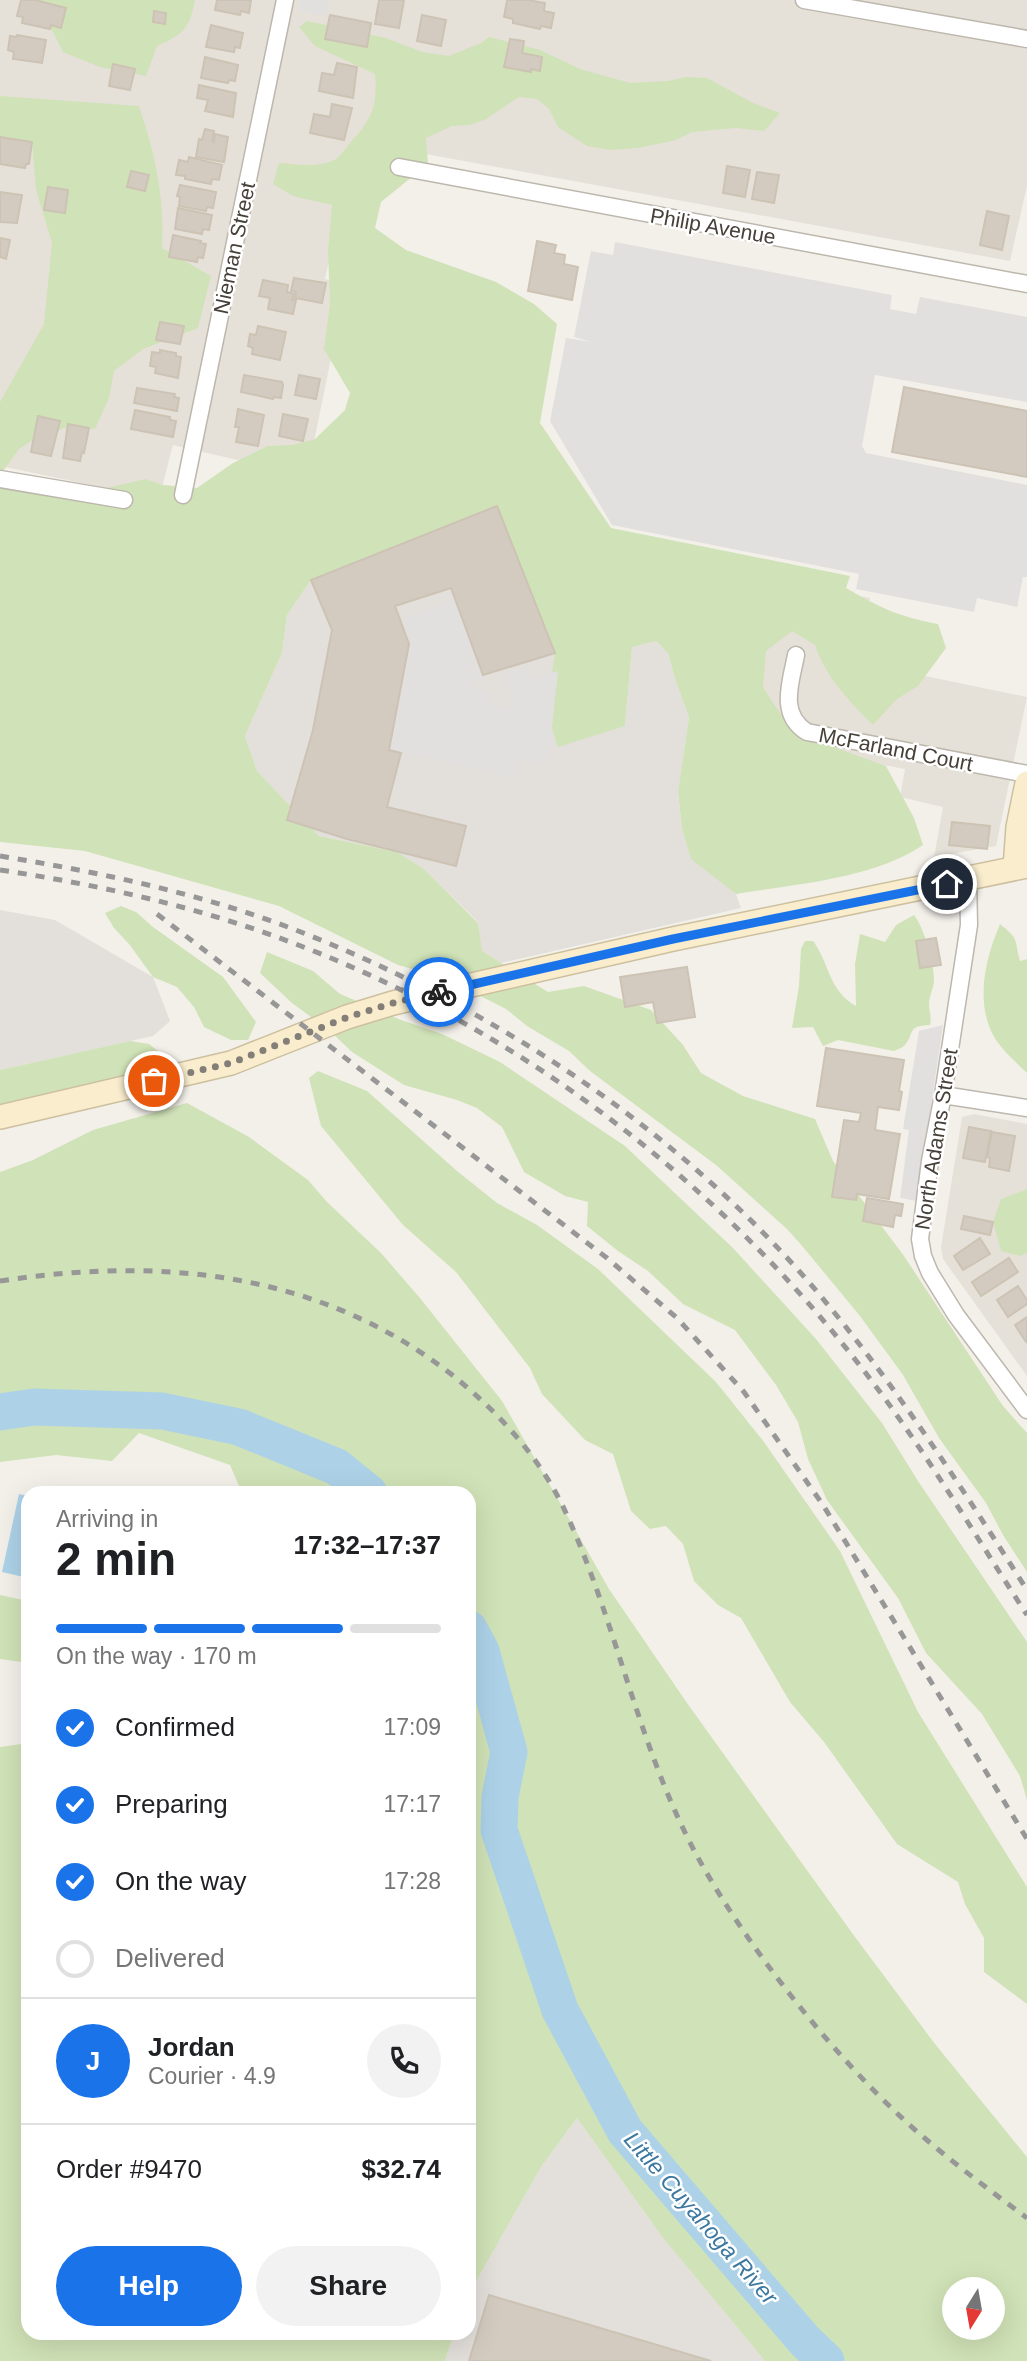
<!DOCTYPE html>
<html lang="en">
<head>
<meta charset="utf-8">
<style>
  :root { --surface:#fff; --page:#f2f2f2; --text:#202124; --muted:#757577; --line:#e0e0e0; --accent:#1a73e8 }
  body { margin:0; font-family:Arial,sans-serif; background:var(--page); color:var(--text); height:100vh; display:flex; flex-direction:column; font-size:26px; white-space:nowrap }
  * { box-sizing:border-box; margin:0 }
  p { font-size:23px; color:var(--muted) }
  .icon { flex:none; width:38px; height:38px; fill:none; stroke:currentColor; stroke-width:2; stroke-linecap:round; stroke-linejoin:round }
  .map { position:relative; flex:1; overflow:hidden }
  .sheet { position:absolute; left:21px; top:1486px; width:455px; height:854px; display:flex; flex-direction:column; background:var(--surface); border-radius:21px; box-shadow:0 7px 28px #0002 }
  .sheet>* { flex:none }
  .needle { width:46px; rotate:191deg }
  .buttons { position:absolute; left:942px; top:2277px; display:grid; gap:14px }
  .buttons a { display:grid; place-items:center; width:63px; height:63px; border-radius:50%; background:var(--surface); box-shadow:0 7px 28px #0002; font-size:35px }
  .pin { position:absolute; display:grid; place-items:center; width:60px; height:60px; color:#fff; margin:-30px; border:4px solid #fff; border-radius:50%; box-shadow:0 2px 7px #0007 }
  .courier { position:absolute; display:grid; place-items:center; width:70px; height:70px; margin:-35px; border:5px solid #1a73e8; border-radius:50%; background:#fff; color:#222; box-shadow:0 2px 9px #0007 }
  .overview em { font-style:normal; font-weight:600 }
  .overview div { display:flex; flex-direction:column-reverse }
  .overview { display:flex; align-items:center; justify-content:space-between; height:119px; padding:0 35px }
  h1 { font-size:46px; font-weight:600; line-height:52px }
  .bar { display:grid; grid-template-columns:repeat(4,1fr); gap:10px 7px; align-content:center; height:84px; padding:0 35px }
  .bar i { height:9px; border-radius:5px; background:var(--line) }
  .bar .active { background:var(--accent) }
  .bar p { grid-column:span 4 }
  .line { display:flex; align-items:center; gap:18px; padding:0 35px; border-top:2px solid var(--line) }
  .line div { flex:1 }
  .round { display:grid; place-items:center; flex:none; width:74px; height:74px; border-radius:37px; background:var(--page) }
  ol { padding:0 35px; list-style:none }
  li { display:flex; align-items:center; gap:21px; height:77px }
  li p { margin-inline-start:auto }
  li .icon { padding:7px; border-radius:50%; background:var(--accent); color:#fff; stroke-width:4 }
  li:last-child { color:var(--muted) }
  li i { width:38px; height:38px; border:4px solid var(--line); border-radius:50% }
  .primary-button { display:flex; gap:14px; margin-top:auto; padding:14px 35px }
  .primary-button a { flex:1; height:80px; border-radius:42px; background:var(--accent); color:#fff; font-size:28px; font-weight:600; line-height:80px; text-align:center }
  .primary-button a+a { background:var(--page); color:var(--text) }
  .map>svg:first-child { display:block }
</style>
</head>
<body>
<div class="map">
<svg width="1027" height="2361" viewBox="0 0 1027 2361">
  <rect width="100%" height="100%" fill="#f3f0ea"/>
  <g fill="#e6e1d8">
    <polygon points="0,0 1027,0 1027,186 1010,261 355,141 325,279 346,285 307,476 173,445 159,499 0,466"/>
    <polygon points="757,578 870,598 858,662 1027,697 996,846 934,857 943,807 900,797 905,769 722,735"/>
    <polygon points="974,1114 1027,1124 1027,1376 943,1259 941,1247 962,1117"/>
  </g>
  <g fill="#e3dfdb">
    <polygon points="497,506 555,653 558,746 625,726 632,647 656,641 668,653 676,682 689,717 678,793 682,829 691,858 736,894 741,908 501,963 481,951 478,922 424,869 397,852 319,836 257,771 245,736 282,653 287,615 311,580"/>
    <polygon points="0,910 55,920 153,977 170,1021 153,1036 0,1070"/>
    <polygon points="577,2118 663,2238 765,2361 445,2361 454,2333 469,2333 469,2294 541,2167"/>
  </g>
  <g fill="#d0e2b7" fill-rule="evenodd">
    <path d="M37,0H195C189,29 184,34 157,46L146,76L100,67L63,52Z"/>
    <path d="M307,21L386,38L422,52L449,56L481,43L489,37L540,50L580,69L630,83L668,81L686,77L707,78L753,103L780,113L764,131L736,128L692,132L676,140L638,148L610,150L587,146L558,127L549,109L537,99L519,97L486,119L470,125L452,126L426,138L428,164L381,202L375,228L406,250L496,282L534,304L557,324L540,423L611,528L850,576L846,588C880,608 900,617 938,624L946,648L918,686L897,699L873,725C849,701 826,678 815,645L792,631L766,651L763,687L777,709L798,734L886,766L914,818L923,845C873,879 795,884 736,894L691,859L682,829L678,792L689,717L676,682L668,653L656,641L632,647L625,726L558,747L546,711L555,653L497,506L311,580L287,615L282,653L245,736L257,771L319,836L397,852L424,869L478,923L482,951L548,992L584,986L651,1010L683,1045L701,1073L743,1096L815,1119L833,1161L904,1256L1003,1406L1027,1433V1572L1003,1535L986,1503L939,1438L903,1375L860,1316L803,1247L787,1229L716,1165L590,1071L569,1051L527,1026L506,1009L447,979L398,965L279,906L85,851L0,842V402L44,324L52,243L36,190L32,142L0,138V96L139,106C155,153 165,198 162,248L211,276L198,328L143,349L114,371L109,398L95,429L64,428L31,441L19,449L3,471L8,488L70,497L145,479L163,485L197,488L233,463L268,446L293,445L315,439L345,410L350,393L324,349L330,304L328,251L332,205L293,196L273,184L279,163C296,164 319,168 334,160C340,157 345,149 349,144C371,120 378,107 375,74L315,46L299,27Z"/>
    <polygon points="121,906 136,912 153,927 223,977 256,1022 248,1040 231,1040 204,1027 194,1007 177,987 153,977 129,944 114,928 105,913"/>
    <path d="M914,915C924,927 935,966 934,982C933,989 929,997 929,1004C929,1012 932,1017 930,1025C906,1026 915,1033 905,1045C902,1048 898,1049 894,1051L838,1040L823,1046L813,1027L792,1028L799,986L801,949L805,941H813C830,964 828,990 856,1006L855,964L860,934L885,942L896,925Z"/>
    <path d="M1000,924C1020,940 1014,939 1020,961L1027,959V1073C1015,1061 998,1047 991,1031C976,997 986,957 1000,924Z"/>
    <polygon points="267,952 313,971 340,994 401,1020 442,1034 500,1062 625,1146 733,1248 816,1339 882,1423 918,1481 1027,1642 1027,1800 1020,1776 982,1714 926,1653 898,1598 827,1500 808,1459 798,1422 776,1385 735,1330 683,1304 648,1271 618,1251 587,1226 588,1202 565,1196 524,1172 502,1127 477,1108 457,1100 404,1085 352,1052 330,1031 292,1003 260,973"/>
    <polygon points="130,1041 149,1044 164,1056 164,1066 153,1075 0,1111 0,1070"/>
    <polygon points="318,1071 367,1091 457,1171 497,1203 537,1225 598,1269 716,1382 764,1442 840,1551 918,1712 1027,1887 1027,2004 984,1972 984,1938 965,1904 958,1882 897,1844 824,1742 790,1702 741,1618 718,1605 694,1581 683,1544 666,1526 650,1529 631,1511 613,1454 585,1440 542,1394 530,1368 456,1272 403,1225 321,1126 309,1078"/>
    <path d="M187,1103L249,1137L308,1180L327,1202L381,1253L420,1298L502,1401L609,1589L687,1703L855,1937L935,2044L1027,2157V2361H765L663,2238L577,2118L541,2167L469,2294V1493H242L230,1465L139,1433L112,1461L56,1455L0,1462V1172L33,1160L93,1130ZM954,2289H992V2328H954Z"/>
    <polygon points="1027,1189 1027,1253 1020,1256 1001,1251 993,1222 1001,1199"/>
    <polygon points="0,1595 28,1601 28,1663 0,1659"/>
    <polygon points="28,1743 28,2333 454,2333 445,2361 0,2361 0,1747"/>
  </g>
  <g fill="#e2e0de">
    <polygon points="301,0 330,0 327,17 298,11"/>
    <polygon points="615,242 892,295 890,309 916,314 920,297 1027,317 1027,402 875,375 862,446 866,453 1027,485 1027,577 1023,577 1017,607 977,598 974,612 856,589 859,574 612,525 550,421 566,338 591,342 574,337 591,251 613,255"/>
    <polygon points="453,600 485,679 473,684 472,688 489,693 497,707 515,703 504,673 527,667 532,678 558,671 548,765 520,760 517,779 391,750 412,642 404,619"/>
    <polygon points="943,1025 917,1201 900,1198 909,1130 903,1129 919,1031"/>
  </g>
  <polygon fill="#add2e8" points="19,1494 28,1496 28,1578 2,1572"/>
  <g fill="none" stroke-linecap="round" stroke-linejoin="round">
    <g stroke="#add2e8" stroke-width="37">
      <polyline points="0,1412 34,1407 162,1411 239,1427 337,1467 369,1493"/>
      <polyline points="469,1629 481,1651 509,1752 500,1797 499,1830 560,2010 625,2131 805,2341 826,2361"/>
    </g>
  </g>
  <g fill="#d3cbc0" stroke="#cdc3b4" stroke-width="2">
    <polygon points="21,0 35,0 66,8 61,28 51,25 50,29 22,23 23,17 17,16"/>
    <polygon points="217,0 251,0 249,13 241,11 240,15 215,10"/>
    <polygon points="379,0 404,0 399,28 375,24"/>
    <polygon points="507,0 528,0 545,3 544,11 554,13 551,28 541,26 540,29 513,23 513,19 504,17"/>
    <polygon points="154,11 166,13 165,24 153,22"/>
    <polygon points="330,15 371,23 367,47 325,39"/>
    <polygon points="422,15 446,20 441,46 417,41"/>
    <polygon points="211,25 243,33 240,48 235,47 234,52 206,47"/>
    <polygon points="17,35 46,40 42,63 13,59 14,52 8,50 10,36 16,37"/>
    <polygon points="510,39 524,41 522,53 542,57 540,71 531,69 531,72 504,67"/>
    <polygon points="205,57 238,65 235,81 229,80 228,83 201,78"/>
    <polygon points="337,63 357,67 353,98 319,91 322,73 334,75"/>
    <polygon points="113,64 135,69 130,90 109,86"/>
    <polygon points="199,85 236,93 233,117 205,111 208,100 197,98"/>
    <polygon points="332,104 352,108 344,140 310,133 314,114 330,117"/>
    <polygon points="205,129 214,131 212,141 214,142 215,134 228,137 224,162 196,157 199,139 202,140"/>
    <polygon points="0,137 32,142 29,164 26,164 25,168 0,164"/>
    <polygon points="189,157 222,165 219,180 212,179 211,184 185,179 185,176 176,175 179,160 188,162"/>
    <polygon points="727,166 750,170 745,197 723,193"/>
    <polygon points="131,171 149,175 145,191 127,187"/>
    <polygon points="757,172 779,175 774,203 752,199"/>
    <polygon points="180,185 216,192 213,208 207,207 206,211 179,206 180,197 177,196"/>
    <polygon points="48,187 68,190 65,213 44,210"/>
    <polygon points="0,192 22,195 17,223 0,222"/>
    <polygon points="178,208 212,215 209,230 203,229 202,234 175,229"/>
    <polygon points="987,211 1009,216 1002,250 980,245"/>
    <polygon points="173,235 201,241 200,243 206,244 203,258 198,257 197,262 169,257"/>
    <polygon points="0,238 10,240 6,259 0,257"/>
    <polygon points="537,241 556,245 554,253 565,255 564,264 578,267 572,300 528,291"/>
    <polygon points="294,278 326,283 322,303 295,298 296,292 291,291"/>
    <polygon points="263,280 288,285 287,292 294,294 292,300 296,300 293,314 268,309 270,298 259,296"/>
    <polygon points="160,322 184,326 180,344 156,340"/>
    <polygon points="258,326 286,332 280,360 252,354 253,348 248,346 250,334 256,335"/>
    <polygon points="160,350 176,353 176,356 181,357 178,378 155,373 156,367 150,366 152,352 160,353"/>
    <polygon points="244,375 282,382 283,385 281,398 274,397 273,399 241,392"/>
    <polygon points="299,375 320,379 316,399 295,395"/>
    <polygon points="904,387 1027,411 1027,477 892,452"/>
    <polygon points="137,388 175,394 174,397 179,398 177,411 134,403"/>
    <polygon points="238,409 264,415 258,446 236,442 239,427 235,427"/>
    <polygon points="135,410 170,417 170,420 176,421 173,437 131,429"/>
    <polygon points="283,414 308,419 303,441 279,436"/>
    <polygon points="38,416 60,421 51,456 31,452"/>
    <polygon points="68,424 89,428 84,453 82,452 80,461 63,458"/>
    <polygon points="497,506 555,653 483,675 451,588 395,606 409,644 389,750 401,753 387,807 466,826 456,866 347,839 287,820 313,730 332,630 311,580"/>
    <polygon points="952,822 990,826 987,849 949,845"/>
    <polygon points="936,938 941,965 920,968 916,941"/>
    <polygon points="687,967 695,1017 657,1023 653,1002 625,1007 620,977"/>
    <polygon points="826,1048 904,1060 899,1091 902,1092 899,1110 878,1107 875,1130 900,1134 889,1199 857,1194 856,1200 832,1197 844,1120 859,1122 861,1113 817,1106"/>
    <polygon points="969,1127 991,1131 985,1162 963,1158"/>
    <polygon points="992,1132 1015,1136 1009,1171 989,1167 990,1158 987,1157"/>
    <polygon points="867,1198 903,1204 901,1216 895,1215 893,1227 863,1221"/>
    <polygon points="964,1216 993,1222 990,1235 961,1229"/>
    <polygon points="980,1238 990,1254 963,1270 954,1256"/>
    <polygon points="1009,1258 1018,1272 981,1296 972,1282"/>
    <polygon points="1018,1286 1027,1300 1027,1304 1008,1317 997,1300"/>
    <polygon points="1027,1317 1027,1341 1026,1342 1015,1325"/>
    <polygon points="489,2295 711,2361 469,2361"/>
  </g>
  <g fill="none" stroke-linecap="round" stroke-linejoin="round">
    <g stroke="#bdb7ad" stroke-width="19">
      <g id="street">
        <polyline points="804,0 1027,39"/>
        <polyline points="399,167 1027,284"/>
        <polyline points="0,479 124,500"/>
        <polyline points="183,495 285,0"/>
        <path d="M796,655C791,682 778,714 807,732L1027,774"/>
        <polyline points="968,879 969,925 943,1095 930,1161 920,1239 923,1256 930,1273 956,1315 1027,1410"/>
        <polyline points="943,1095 1027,1108"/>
      </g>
    </g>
    <g stroke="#cdc09f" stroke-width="26">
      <g id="secondary">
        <polyline points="1015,868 1018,827 1027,783"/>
        <polyline points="0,1117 231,1063 347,1017 393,1003 673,939 1027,866"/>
      </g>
    </g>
    <use href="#street" stroke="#fff" stroke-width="16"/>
    <use href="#secondary" stroke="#f9edce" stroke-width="23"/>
    <g stroke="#979797" stroke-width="5" stroke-dasharray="9 9" stroke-linecap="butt">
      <path d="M0,856C104,873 208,895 306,934C501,1012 683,1133 819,1294C897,1387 962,1488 1027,1590"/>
      <path d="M0,870C81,882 161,899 239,924C485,1004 703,1163 861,1367C922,1445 973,1532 1027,1615"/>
      <polyline points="157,914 607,1258 677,1318 744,1392 823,1505 1027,1839"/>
      <path d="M0,1281C163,1256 323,1272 456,1378C500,1414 542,1460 566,1513C617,1624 638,1746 696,1854C745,1944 827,2048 902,2118C941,2154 984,2186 1027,2218"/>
    </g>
  </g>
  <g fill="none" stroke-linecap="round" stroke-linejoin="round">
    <polyline stroke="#837e77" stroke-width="7" stroke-dasharray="0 12.6" points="154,1081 231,1063 348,1017 393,1003 439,992"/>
    <polyline stroke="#1a73e8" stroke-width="9" points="439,992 673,939 947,884"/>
  </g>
  <g text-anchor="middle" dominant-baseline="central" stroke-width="5" stroke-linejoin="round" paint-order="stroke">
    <g font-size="21" fill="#464039" stroke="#fff">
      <text transform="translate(713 226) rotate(10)">Philip Avenue</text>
      <text transform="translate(234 248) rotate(-78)">Nieman Street</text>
      <text transform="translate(896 749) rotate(11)">McFarland Court</text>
      <text transform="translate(936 1139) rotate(-81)">North Adams Street</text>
    </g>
    <g font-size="23" font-style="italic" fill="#3c789f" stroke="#fff">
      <text transform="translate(701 2218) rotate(49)">Little Cuyahoga River</text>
    </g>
  </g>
</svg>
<div class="buttons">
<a><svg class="needle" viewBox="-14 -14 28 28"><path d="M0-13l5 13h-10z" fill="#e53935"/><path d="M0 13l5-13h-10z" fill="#757577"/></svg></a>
</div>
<div class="pin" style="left:154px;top:1081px;background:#ea580c"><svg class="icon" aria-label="bag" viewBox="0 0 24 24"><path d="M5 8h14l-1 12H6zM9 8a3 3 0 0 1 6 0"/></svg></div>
<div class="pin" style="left:947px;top:884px;background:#1f2937"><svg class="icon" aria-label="home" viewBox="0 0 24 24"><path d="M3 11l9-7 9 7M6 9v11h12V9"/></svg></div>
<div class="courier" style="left:439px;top:992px"><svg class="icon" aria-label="bike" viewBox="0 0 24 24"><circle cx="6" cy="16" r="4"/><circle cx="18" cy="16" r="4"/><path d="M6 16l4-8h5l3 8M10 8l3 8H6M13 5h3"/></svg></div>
<section class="sheet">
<div class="overview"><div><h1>2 min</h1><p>Arriving in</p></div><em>17:32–17:37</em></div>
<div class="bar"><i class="active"></i><i class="active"></i><i class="active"></i><i></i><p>On the way · 170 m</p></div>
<ol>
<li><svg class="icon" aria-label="check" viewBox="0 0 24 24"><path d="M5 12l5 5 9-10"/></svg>Confirmed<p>17:09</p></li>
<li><svg class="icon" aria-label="check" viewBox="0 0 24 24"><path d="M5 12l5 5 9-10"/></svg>Preparing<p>17:17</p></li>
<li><svg class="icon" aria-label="check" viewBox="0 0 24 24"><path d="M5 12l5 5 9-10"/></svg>On the way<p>17:28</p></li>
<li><i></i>Delivered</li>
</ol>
<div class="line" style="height:126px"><b class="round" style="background:var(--accent);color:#fff">J</b><div><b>Jordan</b><p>Courier · 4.9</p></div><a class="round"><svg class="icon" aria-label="phone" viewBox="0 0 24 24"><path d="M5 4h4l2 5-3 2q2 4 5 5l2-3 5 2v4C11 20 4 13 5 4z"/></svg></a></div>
<div class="line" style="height:91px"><div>Order #9470</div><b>$32.74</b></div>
<div class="primary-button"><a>Help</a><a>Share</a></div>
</section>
</div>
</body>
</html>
